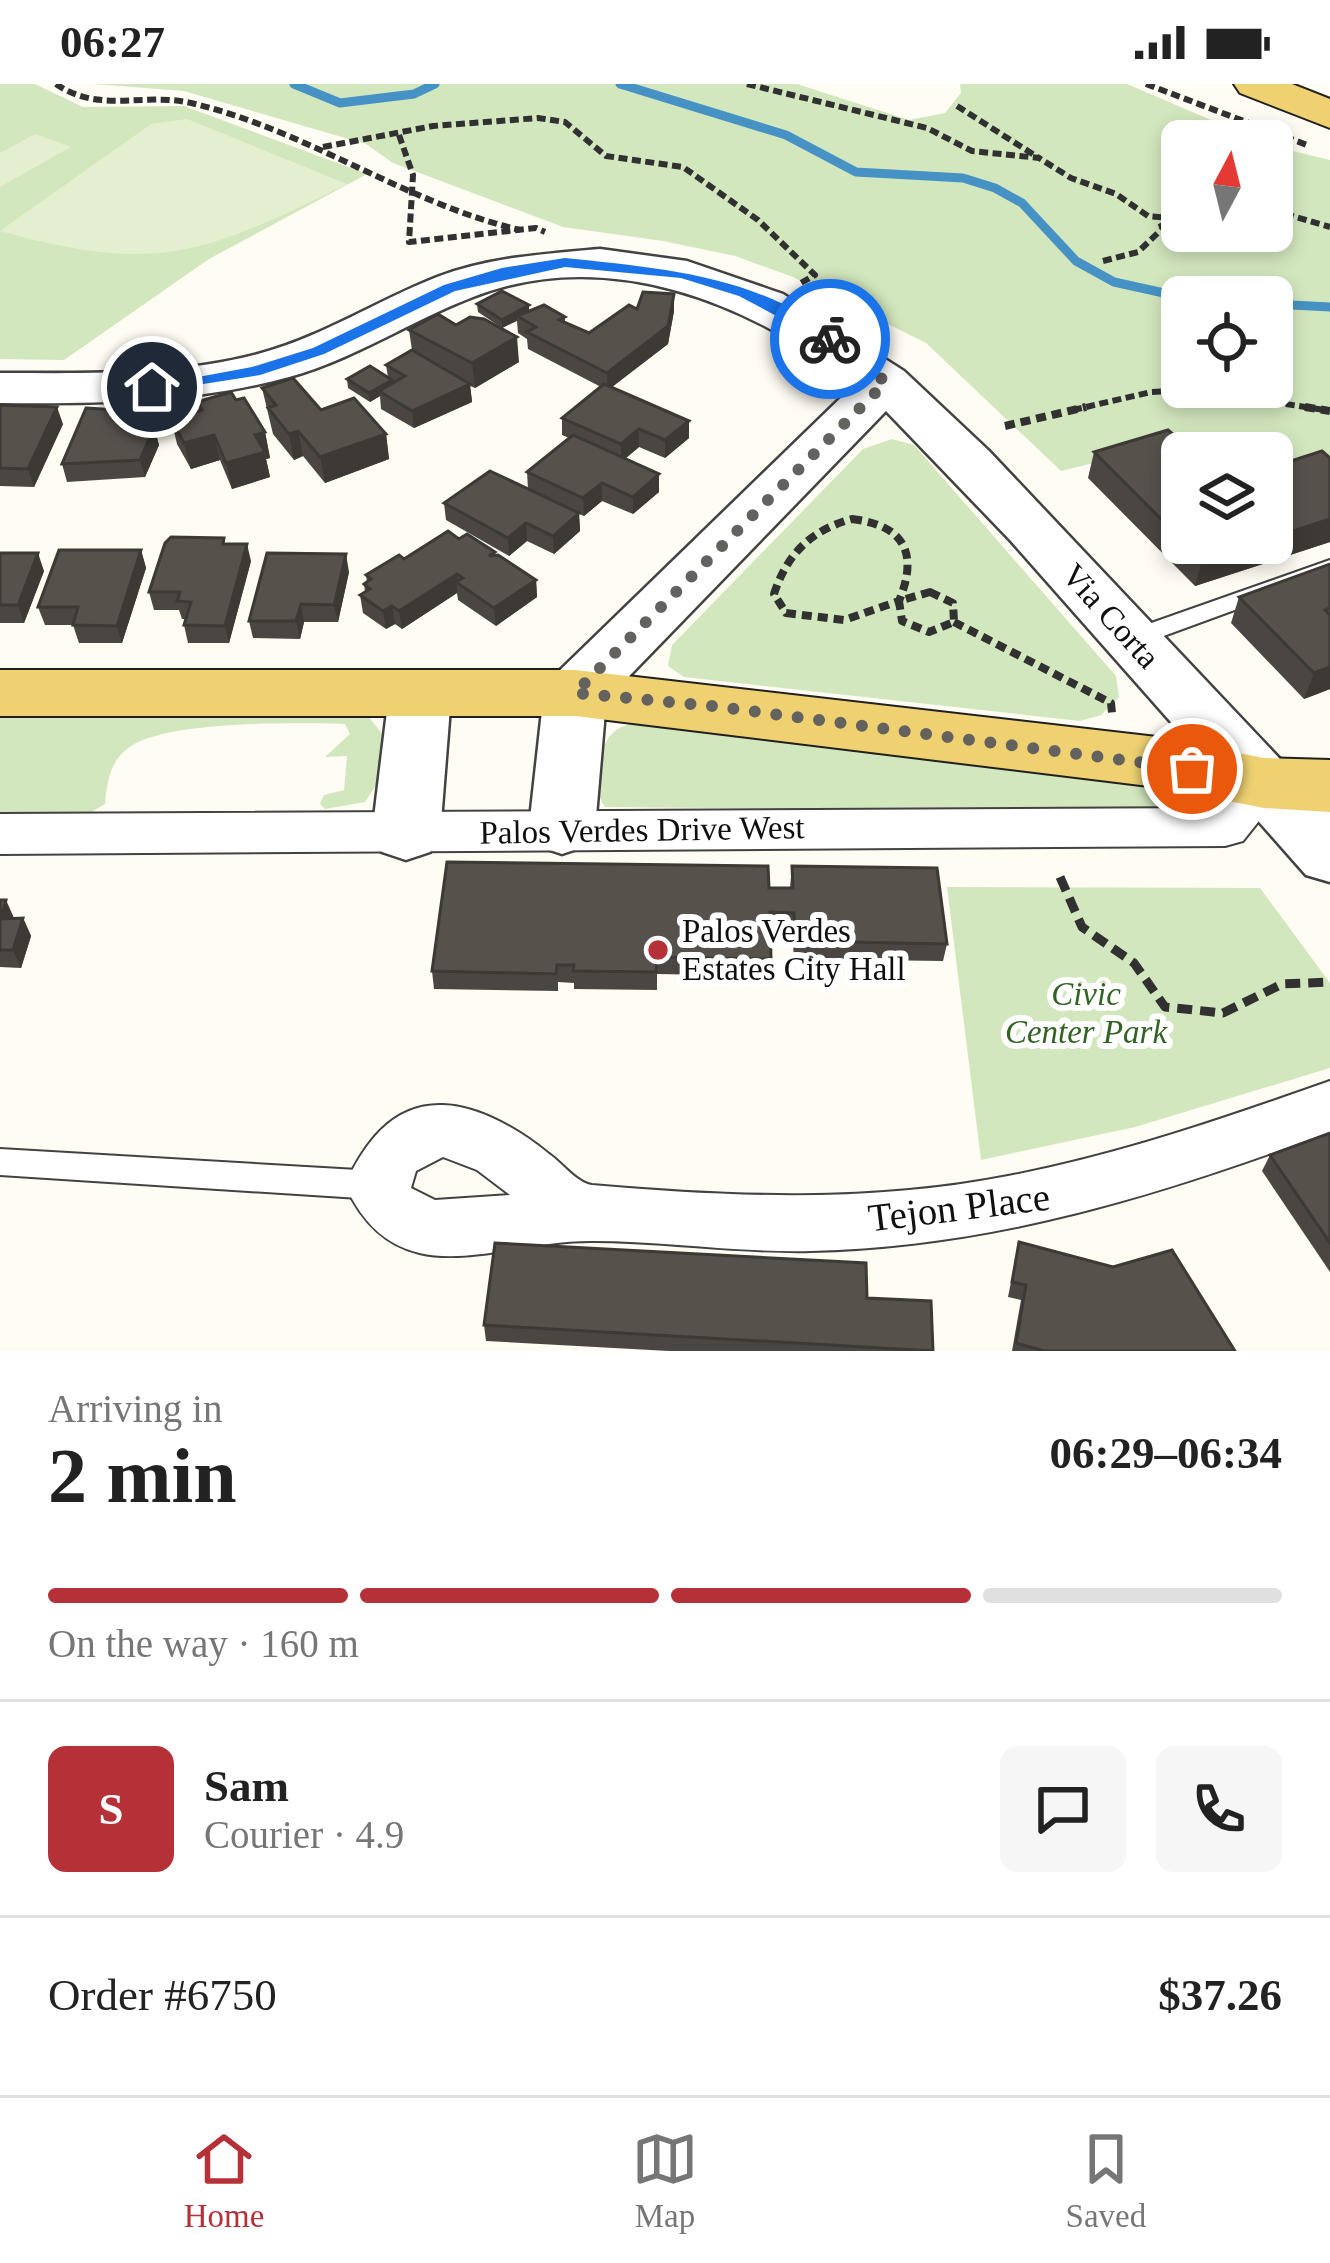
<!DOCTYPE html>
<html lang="en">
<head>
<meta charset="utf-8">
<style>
  :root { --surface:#fff; --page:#f6f6f6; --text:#222; --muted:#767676; --line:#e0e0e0; --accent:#b63037 }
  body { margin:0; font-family:Georgia,serif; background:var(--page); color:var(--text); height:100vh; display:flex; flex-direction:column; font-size:45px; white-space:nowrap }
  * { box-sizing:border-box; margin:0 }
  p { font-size:39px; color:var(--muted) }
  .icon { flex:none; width:66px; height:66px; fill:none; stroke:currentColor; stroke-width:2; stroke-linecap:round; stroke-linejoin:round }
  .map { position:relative; height:1267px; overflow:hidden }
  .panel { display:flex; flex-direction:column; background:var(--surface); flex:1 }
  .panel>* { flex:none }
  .needle { width:78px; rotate:7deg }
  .tools { position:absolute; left:1161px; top:36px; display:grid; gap:24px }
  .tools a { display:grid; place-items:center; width:132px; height:132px; border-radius:18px; background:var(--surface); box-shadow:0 6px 18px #0003; font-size:60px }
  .pin { position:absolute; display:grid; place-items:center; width:102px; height:102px; color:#fff; margin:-51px; border:6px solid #fff; border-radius:50%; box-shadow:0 3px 12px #0007 }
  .courier { position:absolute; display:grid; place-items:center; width:120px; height:120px; margin:-60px; border:9px solid #1a73e8; border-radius:50%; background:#fff; color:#222; box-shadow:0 3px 15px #0007 }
  .overview em { font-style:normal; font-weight:800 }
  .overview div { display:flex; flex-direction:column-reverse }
  .overview { display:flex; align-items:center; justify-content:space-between; height:204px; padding:0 48px }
  h1 { font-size:78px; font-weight:800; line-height:90px }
  .bar { display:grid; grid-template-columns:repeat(4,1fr); gap:18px 12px; align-content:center; height:144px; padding:0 48px }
  .bar i { height:15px; border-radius:9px; background:var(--line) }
  .bar .current { background:var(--accent) }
  .bar p { grid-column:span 4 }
  .line { display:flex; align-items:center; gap:30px; padding:0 48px; border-top:3px solid var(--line) }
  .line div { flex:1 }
  .round { display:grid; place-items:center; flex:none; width:126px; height:126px; border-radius:18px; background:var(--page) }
  .status { display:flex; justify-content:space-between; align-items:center; height:84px; padding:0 60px; background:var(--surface); direction:ltr }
  .status svg { height:33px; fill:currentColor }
  .tabs { display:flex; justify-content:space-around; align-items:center; height:168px; border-top:3px solid var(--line); background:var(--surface); font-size:33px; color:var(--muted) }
  .tabs a { display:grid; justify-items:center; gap:6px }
  .tabs .current { color:var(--accent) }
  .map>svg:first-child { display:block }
</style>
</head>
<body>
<div class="status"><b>06:27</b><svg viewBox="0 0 49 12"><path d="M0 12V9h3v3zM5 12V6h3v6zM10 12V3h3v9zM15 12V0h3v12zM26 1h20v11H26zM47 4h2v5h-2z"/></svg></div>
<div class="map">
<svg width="1330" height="1267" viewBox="0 0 1330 1267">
  <rect width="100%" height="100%" fill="#fefcf3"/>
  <g fill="#d3e7be" fill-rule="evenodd">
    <polygon points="0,0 35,0 83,23 184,22 367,90 209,175 64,276 0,275"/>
    <path d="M94,0H797L909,36L945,29L961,9L960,0H1127L1260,57H1182V147H1272V62L1330,76V393L1322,387L1272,377V369H1229L1176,359L1061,387L926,259L793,193L735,172L663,157L563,143L393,79L366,60L184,7ZM1182,213H1272V303H1182Z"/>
    <polygon points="892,355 914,361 1116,592 1119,613 1101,631 1080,637 684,593 668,582 672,561 863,365"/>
    <path d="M0,625L368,632L383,651L382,692L365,718L325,725L320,720L324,711L344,706L347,672L325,673L350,650L345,640C296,639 171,636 131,662C110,676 107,697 105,720L88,730L0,732Z"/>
    <path d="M644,636L1175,705L1179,718L1166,728L605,723C591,705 597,661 615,647C622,641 635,639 644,636Z"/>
    <polygon points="947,803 1260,804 1330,899 1330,984 1135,1043 981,1076"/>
  </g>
  <g fill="#e4efcf">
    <path d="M187,35L347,100C204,170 159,191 0,147L151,40Z"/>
    <polygon points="35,50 71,63 0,103 0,69"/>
  </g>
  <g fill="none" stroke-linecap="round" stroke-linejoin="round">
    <g stroke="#4792c4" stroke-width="9">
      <polyline points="294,0 340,19 414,10 435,0"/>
      <polyline points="620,0 786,51 856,88 963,94 995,104 1022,119 1076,177 1114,198 1182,213"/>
      <polyline points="1272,220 1330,223"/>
    </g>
    <g stroke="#424242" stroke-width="4">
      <g id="service">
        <polygon points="1330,476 1330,491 1139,561 1123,561 1120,555 1123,549"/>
        <polygon points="0,1065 375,1087 386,1091 390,1101 386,1111 375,1115 0,1091"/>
      </g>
    </g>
    <g stroke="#424242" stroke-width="4">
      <g id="minor">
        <polygon points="1264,680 1282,686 1289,699 1243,757 1225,762 0,770 0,730 1212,724 1246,686"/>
        <path d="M1330,997V1048C1160,1111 994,1163 811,1167C737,1169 666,1157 593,1157C497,1156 398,1217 345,1101C364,1060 392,1019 443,1021C480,1022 521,1047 549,1070C562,1079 577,1099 592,1101C730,1113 871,1119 1008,1092C1119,1071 1225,1034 1330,997ZM443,1073L477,1086L510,1111L435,1116L411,1104L416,1087Z"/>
      </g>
    </g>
    <g stroke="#424242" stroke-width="5">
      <g id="tertiary">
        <path d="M600,165L687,177L783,210L904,287L989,367L1330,728V798L1306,791L1011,457L886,327L606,616L595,744L586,762L562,770L538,762L529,744L544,609L553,593L854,301C750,217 605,161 473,213C410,237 355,275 289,293C194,319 98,320 0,319V289C86,289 175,292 258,270C322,253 376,217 437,193C490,173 544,170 600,165Z"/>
        <polygon points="420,589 442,595 451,611 440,750 430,768 406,776 382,768 372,750 389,611 398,595"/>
      </g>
    </g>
    <g stroke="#202020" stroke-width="4">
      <g id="primary">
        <polygon points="1234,0 1292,0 1330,15 1330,44 1240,9"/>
        <polygon points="0,586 575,586 1157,653 1264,674 1330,676 1330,728 1264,724 1157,703 575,632 0,632"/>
      </g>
    </g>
    <g stroke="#313131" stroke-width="6" stroke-dasharray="9 4.5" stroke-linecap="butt">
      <path d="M56,0C99,30 144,8 191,19C307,46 405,119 520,146"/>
      <polyline points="747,0 927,44 972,67 1039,74 1071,94 1116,110 1148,132 1182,135"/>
      <polyline points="1146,0 1307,61"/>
      <polyline points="957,22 1039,74"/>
      <polyline points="399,51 413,91 409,158 536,144 545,148"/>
      <polyline points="323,63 433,42 538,34 565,38 606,72 683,83 758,136 815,191 799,200"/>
      <polyline points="1272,126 1330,143"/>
      <polyline points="1103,177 1138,168 1163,144 1159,137"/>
      <polyline points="1073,326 1151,308 1198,306 1324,326"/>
    </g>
    <g stroke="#313131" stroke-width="8" stroke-dasharray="10 6" stroke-linecap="butt">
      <polyline points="1305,323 1330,327"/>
      <polyline points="1005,342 1086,323"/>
      <path d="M852,435C904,441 919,469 899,517L844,536L786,529L774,510C787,470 811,446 852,435Z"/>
      <polygon points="930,508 953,519 954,538 929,548 902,537 899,517"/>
      <polyline points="954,538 1111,619 1112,629"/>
    </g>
    <polyline stroke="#313131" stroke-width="9" stroke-dasharray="15 8" stroke-linecap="butt" points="1060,793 1082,843 1134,879 1165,923 1223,929 1282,900 1330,898"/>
    <use href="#service" fill="#fff" fill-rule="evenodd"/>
    <use href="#minor" fill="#fff" fill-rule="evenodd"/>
    <use href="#tertiary" fill="#fff" fill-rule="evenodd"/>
    <use href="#primary" fill="#efd172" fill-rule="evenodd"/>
  </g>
  <g fill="#4b4641">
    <polygon points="477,220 529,221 529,227 565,233 565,239 589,249 637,225 674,227 668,260 611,303 689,337 689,354 665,374 639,363 625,375 659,408 633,430 602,417 584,432 579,430 580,447 554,470 527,457 509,472 446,436 444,419 528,405 527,388 569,354 562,351 562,334 601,303 528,265 527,255 518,249 517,237 502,244 478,228"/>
    <polygon points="409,246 519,278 475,304 470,302 472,318 414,344 381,325 380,312 370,318 348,304 347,295 388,293 386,281 412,266"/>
    <polygon points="262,304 386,350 389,375 325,399 303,372 294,376 273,350"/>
    <polygon points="236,316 265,348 270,374 266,375 270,393 232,405 220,376 191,385 177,360 171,335 199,327 197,318"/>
    <polygon points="0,321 63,340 34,403 0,402"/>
    <polygon points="153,328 158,345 156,350 159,361 145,393 67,398 62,380"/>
    <polygon points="1094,368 1182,369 1182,459 1272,459 1330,374 1330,458 1195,502 1088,394"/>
    <polygon points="459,455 495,468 495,471 536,496 537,513 496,542 458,516 457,509 402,545 395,540 386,545 363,529 360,511 365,508 364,500 367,498 366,491 404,475"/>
    <polygon points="226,460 251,477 229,559 188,559 184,541 185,535 182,535 179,526 154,526 149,508"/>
    <polygon points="141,466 146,484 122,559 79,559 73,541 45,541 38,523"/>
    <polygon points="0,469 44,487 24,539 0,539"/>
    <polygon points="1330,480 1330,605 1304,615 1231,539 1239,513"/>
    <polygon points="349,488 338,538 304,538 300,555 253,554 249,537"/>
    <polygon points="792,782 947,860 943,877 794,875 792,846 770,846 770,892 657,890 657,906 574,905 574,899 558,898 558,907 434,905 432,887 769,804 790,804"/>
    <polygon points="0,816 14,834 23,834 31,852 21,884 0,883"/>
    <polygon points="1330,1049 1330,1188 1262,1087 1270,1071"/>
    <polygon points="1019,1158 1235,1267 1012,1267 1021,1216 1008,1213"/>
    <polygon points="867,1214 933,1267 669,1267 486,1257 484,1241"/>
  </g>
  <g fill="#3d3935">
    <polygon points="674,210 674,227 668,260 607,307 607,289"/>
    <polygon points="529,221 529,230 517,232 517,236 502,244 502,236"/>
    <polygon points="517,253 519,278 475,304 472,279"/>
    <polygon points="392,296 393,305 379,307 380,312 370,318 369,309"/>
    <polygon points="470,300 472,318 414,344 412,327"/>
    <polygon points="57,323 63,340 34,403 28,385"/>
    <polygon points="153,328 158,345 156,350 159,361 145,393 140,376 146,343"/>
    <polygon points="689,337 689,354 665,374 665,356"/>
    <polygon points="639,345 639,363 621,378 621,360"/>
    <polygon points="298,347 303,372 294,376 289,350"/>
    <polygon points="265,348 270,374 266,375 270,393 232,405 226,379 255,351"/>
    <polygon points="386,350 389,375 325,399 320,373"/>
    <polygon points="214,351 220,376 191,385 184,359"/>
    <polygon points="659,390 659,408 633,430 633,413"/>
    <polygon points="602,399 602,417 584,432 583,414"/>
    <polygon points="579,429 580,447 554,470 553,452"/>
    <polygon points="1330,435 1330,458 1195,502 1202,476 1255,459 1272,459 1272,454"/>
    <polygon points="526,439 527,457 509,472 508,454"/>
    <polygon points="247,460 251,477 229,559 225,542"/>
    <polygon points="141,466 146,484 122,559 117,542"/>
    <polygon points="38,469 44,487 24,539 18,521"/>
    <polygon points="346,470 349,488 338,538 334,521"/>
    <polygon points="457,490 457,509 402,545 399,527"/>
    <polygon points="536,496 537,513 496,542 494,524"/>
    <polygon points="301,520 304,538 300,555 296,537"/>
    <polygon points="392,522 395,540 386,545 383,527"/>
    <polygon points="1330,583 1330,605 1304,615 1314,589"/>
    <polygon points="6,816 14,834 1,835"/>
    <polygon points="23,834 31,852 21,884 13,866"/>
  </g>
  <g fill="#57514c" stroke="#3d3935" stroke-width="3">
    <polygon points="502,207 529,221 502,236 477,220"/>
    <polygon points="643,208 674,210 668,242 607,289 527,248 536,243 517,232 544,221 565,233 559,236 589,249 629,221 637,225"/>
    <polygon points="438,230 456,241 470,233 484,235 517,253 472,279 409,246"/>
    <polygon points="412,266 470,300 412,327 379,307 405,292 386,281"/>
    <polygon points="370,282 392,296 369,309 347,295"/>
    <polygon points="293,294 321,326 354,314 386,350 320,373 298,347 289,350 268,324 276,321 262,304"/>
    <polygon points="604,300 689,337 665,356 639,345 621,360 562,334"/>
    <polygon points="231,308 236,316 244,314 265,348 255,351 265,368 226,379 214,351 184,359 171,335 202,326 197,318"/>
    <polygon points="0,321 57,323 28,385 0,384"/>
    <polygon points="86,324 153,328 146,343 154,343 140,376 62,380"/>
    <polygon points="1168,346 1195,369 1182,369 1182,456 1094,368"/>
    <polygon points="573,351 659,390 633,413 602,399 583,414 527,388"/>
    <polygon points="1322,367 1330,374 1330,435 1272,454 1272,383"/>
    <polygon points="490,387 579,429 553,452 526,439 508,454 444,419"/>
    <polygon points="448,447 459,455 467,450 495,468 489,472 498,471 536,496 494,524 456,498 463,494 457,490 399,527 392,522 383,527 360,511 370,505 364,500 371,495 366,491 399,471 404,475"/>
    <polygon points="171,453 224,454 223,460 247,460 225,542 184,541 191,518 177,517 180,508 149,508 165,459"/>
    <polygon points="1185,459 1255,459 1202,476"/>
    <polygon points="59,466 141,466 117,542 73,541 78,523 38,523"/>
    <polygon points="0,469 38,469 18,521 0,521"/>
    <polygon points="267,469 346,470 334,521 301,520 296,537 249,537"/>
    <polygon points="1330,480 1330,524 1325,526 1330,531 1330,583 1314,589 1239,513"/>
    <polygon points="447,778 768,782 769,804 793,804 792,782 937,784 947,860 795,857 794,829 770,828 771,875 657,873 656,888 573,887 574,881 557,881 556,890 432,887"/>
    <polygon points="0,816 6,816 1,835 23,834 13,866 0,866"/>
    <polygon points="1330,1049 1330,1159 1270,1071"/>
    <polygon points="1019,1158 1113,1183 1172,1166 1235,1267 1044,1267 1016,1259 1026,1201 1012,1198"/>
    <polygon points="495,1159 866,1179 867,1214 931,1217 933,1267 484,1241"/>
  </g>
  <path fill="#1a73e8" d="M565,174C659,184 761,191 838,255L825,258L739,212L681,194L565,183L455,207L324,270L260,291L152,308L144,303L252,283L313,264L444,201L502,184Z"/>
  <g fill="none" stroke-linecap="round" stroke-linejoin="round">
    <polyline stroke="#63625f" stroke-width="12" stroke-dasharray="0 21.6" points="830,255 886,298 575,609 712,622 1192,685"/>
  </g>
  <circle fill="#b63037" stroke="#fff" stroke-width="4.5" cx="658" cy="866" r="12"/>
  <g text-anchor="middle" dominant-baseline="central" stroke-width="12" stroke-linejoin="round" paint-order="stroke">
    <g font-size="33" fill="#0f0f0f" stroke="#fff">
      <text transform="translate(1111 532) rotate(48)">Via Corta</text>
      <text transform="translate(642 746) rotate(-1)">Palos Verdes Drive West</text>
    </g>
    <g font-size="33" fill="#0f0f0f" stroke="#fff" text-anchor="start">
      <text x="682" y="847">Palos Verdes<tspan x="682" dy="38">Estates City Hall</tspan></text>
    </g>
    <g font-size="33" font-style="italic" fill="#316323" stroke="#fff">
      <text x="1086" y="910">Civic<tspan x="1086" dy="38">Center Park</tspan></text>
    </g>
    <g font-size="39" fill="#0f0f0f" stroke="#fff">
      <text transform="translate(959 1123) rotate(-7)">Tejon Place</text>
    </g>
  </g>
</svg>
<div class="tools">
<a><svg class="needle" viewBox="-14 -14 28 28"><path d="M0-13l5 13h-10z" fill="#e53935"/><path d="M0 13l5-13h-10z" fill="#767676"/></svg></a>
<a><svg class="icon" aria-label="locate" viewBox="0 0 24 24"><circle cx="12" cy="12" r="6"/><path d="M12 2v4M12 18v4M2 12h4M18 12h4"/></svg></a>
<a><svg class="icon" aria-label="layers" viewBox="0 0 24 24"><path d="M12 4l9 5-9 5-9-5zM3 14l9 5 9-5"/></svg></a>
</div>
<div class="pin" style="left:1192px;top:685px;background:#ea580c"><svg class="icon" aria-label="bag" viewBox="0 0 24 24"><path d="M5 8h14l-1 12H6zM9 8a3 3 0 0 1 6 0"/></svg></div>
<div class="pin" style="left:152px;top:303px;background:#1f2937"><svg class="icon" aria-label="home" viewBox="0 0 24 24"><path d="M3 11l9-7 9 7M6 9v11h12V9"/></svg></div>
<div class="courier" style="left:830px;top:255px"><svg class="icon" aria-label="bike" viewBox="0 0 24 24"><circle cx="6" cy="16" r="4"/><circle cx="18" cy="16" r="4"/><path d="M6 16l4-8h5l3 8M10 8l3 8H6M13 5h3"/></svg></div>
</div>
<section class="panel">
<div class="overview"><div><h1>2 min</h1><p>Arriving in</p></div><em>06:29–06:34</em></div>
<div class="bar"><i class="current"></i><i class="current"></i><i class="current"></i><i></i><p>On the way · 160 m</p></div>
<div class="line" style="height:216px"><b class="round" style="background:var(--accent);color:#fff">S</b><div><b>Sam</b><p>Courier · 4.9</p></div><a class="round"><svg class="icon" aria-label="chat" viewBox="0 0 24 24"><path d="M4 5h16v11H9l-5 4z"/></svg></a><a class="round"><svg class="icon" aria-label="phone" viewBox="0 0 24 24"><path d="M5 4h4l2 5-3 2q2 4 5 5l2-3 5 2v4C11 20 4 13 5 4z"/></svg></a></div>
<div class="line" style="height:156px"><div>Order #6750</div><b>$37.26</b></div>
</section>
<nav class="tabs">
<a class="current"><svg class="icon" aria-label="home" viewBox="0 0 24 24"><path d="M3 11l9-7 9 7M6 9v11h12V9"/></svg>Home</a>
<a><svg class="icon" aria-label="map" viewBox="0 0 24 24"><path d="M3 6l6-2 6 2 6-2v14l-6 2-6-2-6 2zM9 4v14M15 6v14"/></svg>Map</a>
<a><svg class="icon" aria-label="saved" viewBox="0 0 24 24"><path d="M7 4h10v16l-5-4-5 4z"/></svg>Saved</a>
</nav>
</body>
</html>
